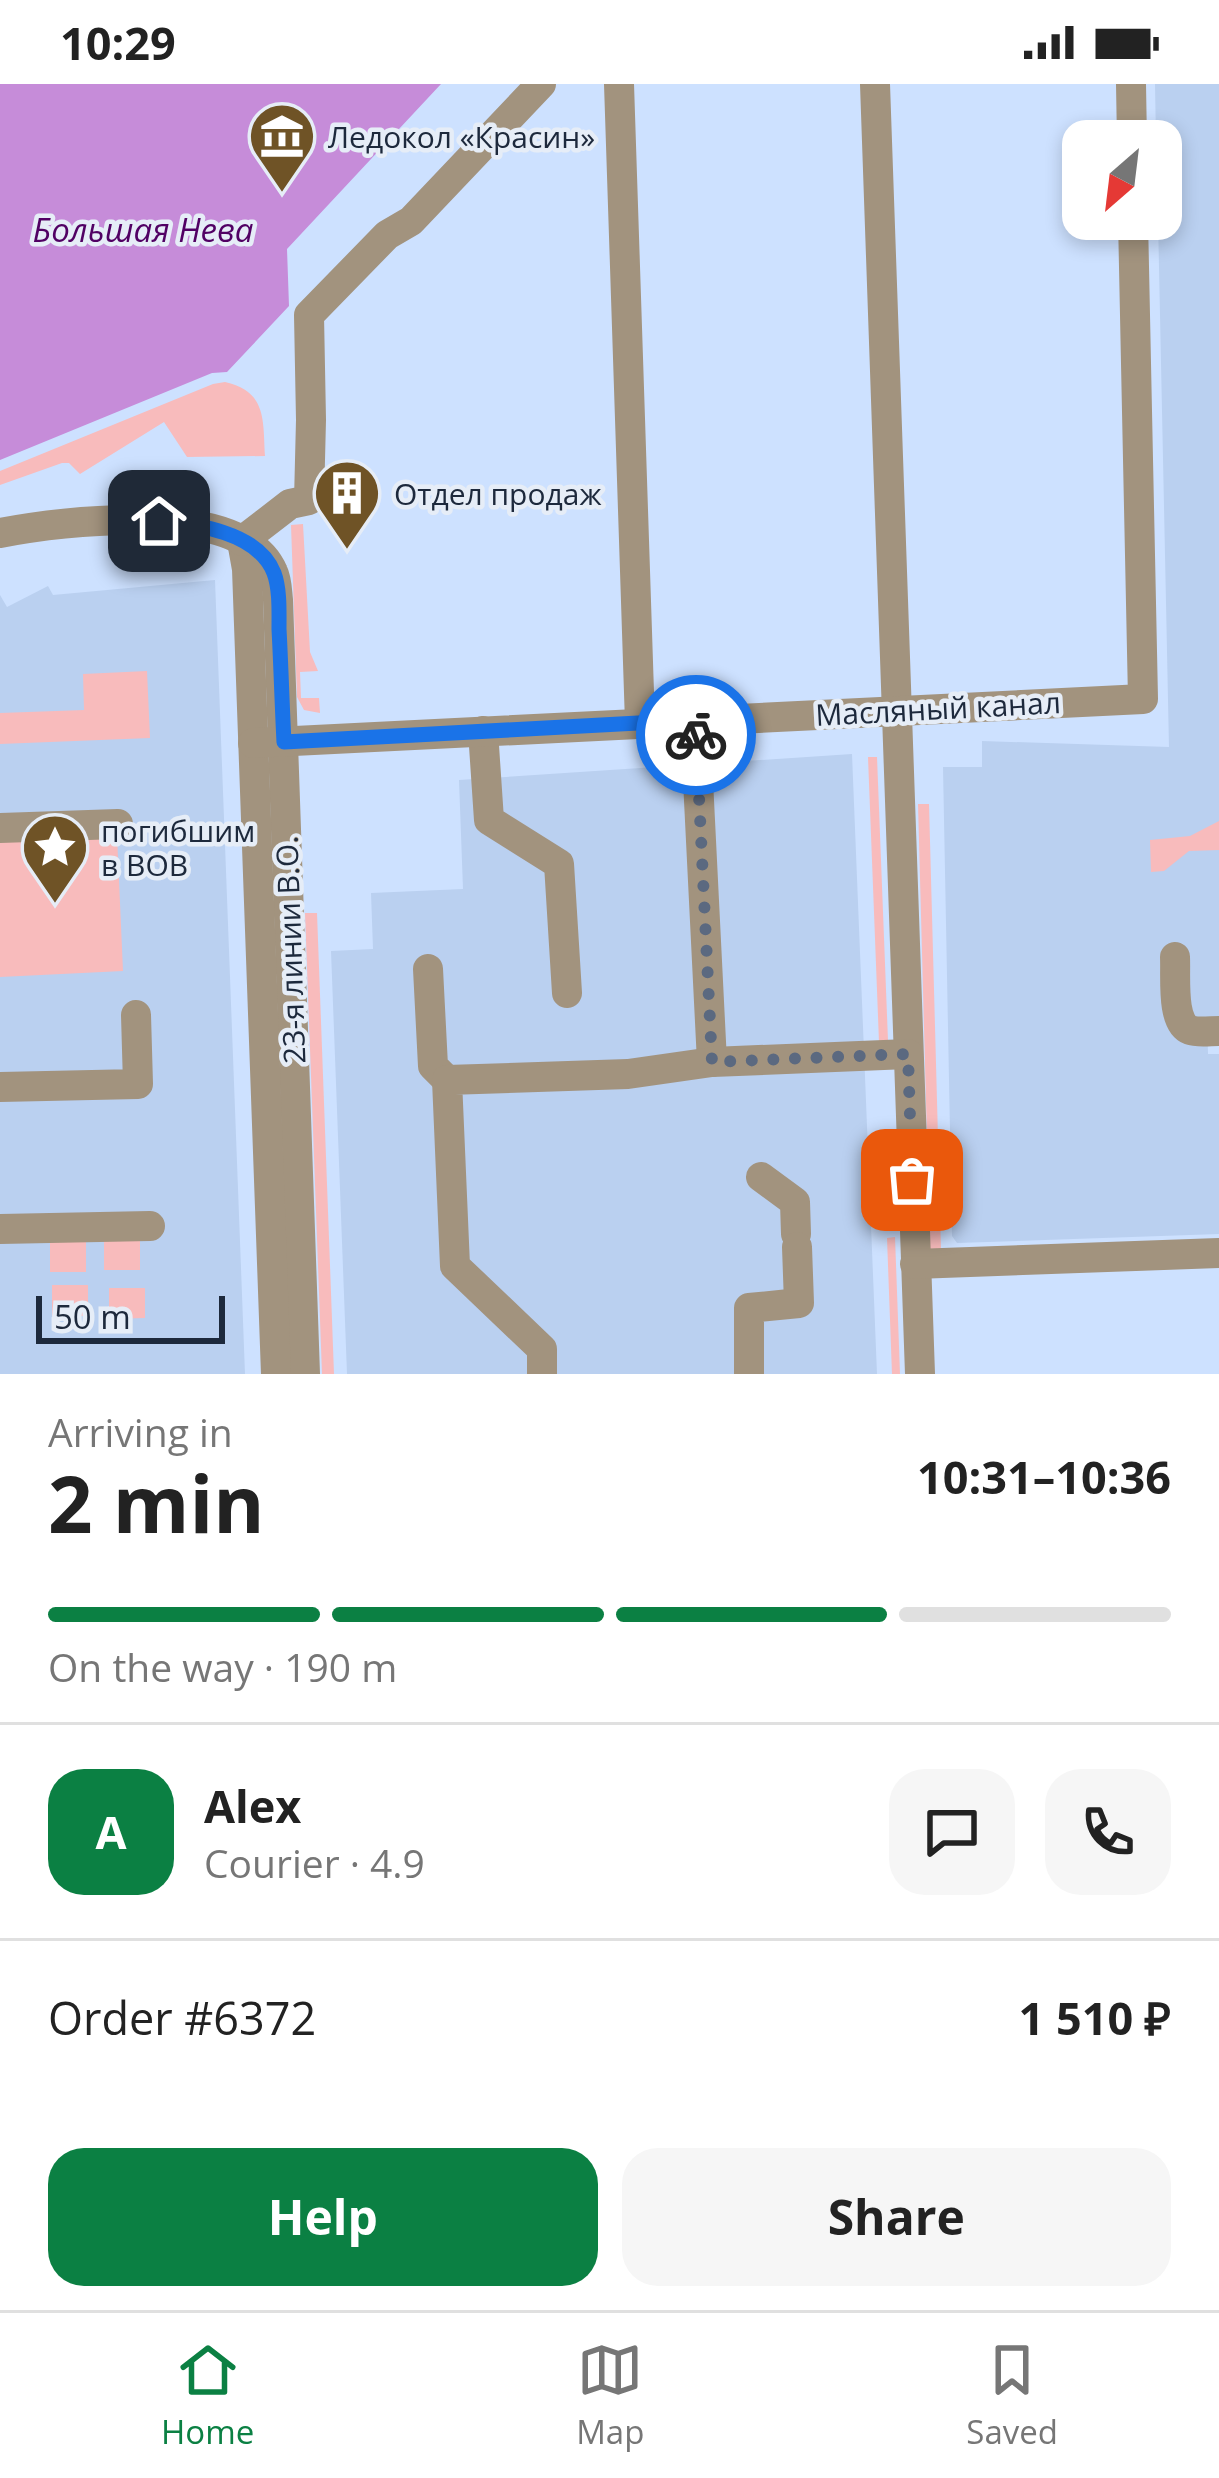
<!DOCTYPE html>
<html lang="en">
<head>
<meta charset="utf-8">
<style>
  :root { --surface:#fff; --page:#f6f6f6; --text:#222; --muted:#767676; --line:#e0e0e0; --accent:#0b8043 }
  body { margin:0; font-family:"Open Sans",sans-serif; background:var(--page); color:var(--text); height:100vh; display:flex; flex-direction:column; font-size:45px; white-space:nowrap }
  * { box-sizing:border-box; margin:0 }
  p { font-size:39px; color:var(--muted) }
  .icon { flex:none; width:66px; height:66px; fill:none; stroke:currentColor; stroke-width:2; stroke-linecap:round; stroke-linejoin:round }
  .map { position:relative; height:1290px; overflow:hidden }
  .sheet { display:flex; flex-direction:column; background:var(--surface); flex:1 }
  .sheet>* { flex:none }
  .needle { width:78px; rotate:208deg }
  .controls { position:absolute; left:1062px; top:36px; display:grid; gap:24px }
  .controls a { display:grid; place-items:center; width:120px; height:120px; border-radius:24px; background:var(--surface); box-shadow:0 6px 18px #0003; font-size:60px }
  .scale { position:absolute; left:36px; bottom:30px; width:189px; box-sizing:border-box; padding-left:12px; border:6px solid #1d293c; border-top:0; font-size:33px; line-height:42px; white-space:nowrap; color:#1d293c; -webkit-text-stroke:9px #e6edf7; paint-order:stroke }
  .pin { position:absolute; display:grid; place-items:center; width:102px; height:102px; color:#fff; margin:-51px; border-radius:24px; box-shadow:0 6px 18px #0006 }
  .courier { position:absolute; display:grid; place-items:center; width:120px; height:120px; margin:-60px; border:9px solid #1a73e8; border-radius:50%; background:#fff; color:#222; box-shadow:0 3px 15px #0007 }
  .head em { font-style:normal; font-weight:700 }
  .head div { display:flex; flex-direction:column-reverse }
  .head { display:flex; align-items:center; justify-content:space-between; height:204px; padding:0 48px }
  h1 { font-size:78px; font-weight:700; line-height:90px }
  .bar { display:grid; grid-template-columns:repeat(4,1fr); gap:18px 12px; align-content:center; height:144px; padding:0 48px }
  .bar i { height:15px; border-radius:9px; background:var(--line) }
  .bar .current { background:var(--accent) }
  .bar p { grid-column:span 4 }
  .line { display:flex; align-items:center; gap:30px; padding:0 48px; border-top:3px solid var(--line) }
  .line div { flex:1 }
  .round { display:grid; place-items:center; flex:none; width:126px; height:126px; border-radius:36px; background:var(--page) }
  .primary-button { display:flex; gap:24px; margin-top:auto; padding:24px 48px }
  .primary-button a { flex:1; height:138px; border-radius:36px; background:var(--accent); color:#fff; font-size:48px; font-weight:700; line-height:138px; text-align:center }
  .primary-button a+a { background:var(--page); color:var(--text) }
  .status { display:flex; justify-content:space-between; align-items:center; height:84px; padding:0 60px; background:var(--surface); direction:ltr }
  .status svg { height:33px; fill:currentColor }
  .tabs { display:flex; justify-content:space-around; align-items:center; height:168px; border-top:3px solid var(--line); background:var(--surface); font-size:33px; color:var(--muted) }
  .tabs a { display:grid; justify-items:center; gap:6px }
  .tabs .current { color:var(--accent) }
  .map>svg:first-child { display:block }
</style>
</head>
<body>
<div class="status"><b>10:29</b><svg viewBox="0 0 49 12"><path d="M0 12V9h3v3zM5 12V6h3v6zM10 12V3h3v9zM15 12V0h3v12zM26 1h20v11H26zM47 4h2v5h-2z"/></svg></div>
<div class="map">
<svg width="1219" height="1290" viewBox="0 0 1219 1290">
  <rect width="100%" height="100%" fill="#cde1ff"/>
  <g fill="#bad0f0">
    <polygon points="1155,0 1219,0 1219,932 1207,933 1208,970 1219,970 1219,1150 957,1159 952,1152 943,683 982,683 982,657 1169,663 1158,135 1161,135 1161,57 1156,57"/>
    <polygon points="215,496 245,1290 0,1290 0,511 7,523 48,502 53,511"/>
    <polygon points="852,670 877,1290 347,1290 331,867 373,865 371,809 463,805 459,696"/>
  </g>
  <g fill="#f8bbbc">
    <path d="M225,298C267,307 263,337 265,372L187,373L164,338L80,390L69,379H62L0,401V387L213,300Z"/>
    <polygon points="303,440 310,568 318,587 300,588 301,614 319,614 320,629 304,626 297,613 291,441"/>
    <polygon points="147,587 150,654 0,660 0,629 84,626 83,590"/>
    <polygon points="868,673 877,673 888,957 879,958"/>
    <polygon points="918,720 929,720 941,1165 930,1165"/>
    <polygon points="1219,737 1219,766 1189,767 1164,787 1151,788 1150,756 1190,752"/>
    <polygon points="117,751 123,887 0,893 0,753"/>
    <polygon points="305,829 317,829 334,1290 322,1290"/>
    <polygon points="895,1153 900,1290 892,1290 887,1154"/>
    <polygon points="140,1155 140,1186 104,1186 104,1156"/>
    <rect x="50" y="1158" width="36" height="30"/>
    <rect x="52" y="1201" width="36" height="31"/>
    <polygon points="109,1204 145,1204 145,1234 109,1235"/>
  </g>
  <polygon fill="#c68cd9" points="0,0 441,0 287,165 289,222 227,288 212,289 0,376"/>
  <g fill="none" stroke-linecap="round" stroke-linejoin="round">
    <g stroke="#a2937e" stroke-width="30">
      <polyline points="619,0 640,639"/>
      <polyline points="875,0 920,1290"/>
      <polyline points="1131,0 1132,57"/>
      <path d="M0,449C62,437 241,414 273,488C277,496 277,507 278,516L305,1290"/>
      <polyline points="242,457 247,485 276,1290"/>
      <polyline points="242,457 290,420 309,416 311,336 309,231 387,151 411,137 541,0"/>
      <polyline points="695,636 712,978"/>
      <polyline points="483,647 489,736 559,780 567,909"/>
      <polyline points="253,659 1143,615 1133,135"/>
      <polyline points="0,744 118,740"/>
      <path d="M1175,873C1176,892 1171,939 1190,946C1198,949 1210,947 1219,947"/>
      <polyline points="428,885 433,982 447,996"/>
      <polyline points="0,1003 138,1000 136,931"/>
      <polyline points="761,1093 795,1118 796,1150"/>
      <polyline points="0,1145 150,1142"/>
      <polyline points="915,1180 1219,1169"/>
      <polyline points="542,1290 542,1265 455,1182 447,996 628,990 712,978 908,970"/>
      <polyline points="749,1290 749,1224 799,1219 797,1163"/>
    </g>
  </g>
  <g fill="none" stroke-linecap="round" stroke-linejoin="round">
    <polyline stroke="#5b6980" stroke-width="12" stroke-dasharray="0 21.6" points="696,651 712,978 908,970 912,1096"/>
    <path stroke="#1a73e8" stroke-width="15" d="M159,437C196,440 258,448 274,489C280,505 279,528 279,545C281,582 282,620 284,658L694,636L696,651"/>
  </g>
  <defs>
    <g id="museum-pin" transform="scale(3.45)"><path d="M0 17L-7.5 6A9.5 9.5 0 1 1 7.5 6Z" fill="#6f5326" stroke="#e6edf7"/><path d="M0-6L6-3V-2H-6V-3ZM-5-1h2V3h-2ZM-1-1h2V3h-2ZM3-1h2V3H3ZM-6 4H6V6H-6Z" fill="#fff"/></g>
    <g id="building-pin" transform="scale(3.45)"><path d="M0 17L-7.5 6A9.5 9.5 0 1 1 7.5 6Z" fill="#6f5326" stroke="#e6edf7"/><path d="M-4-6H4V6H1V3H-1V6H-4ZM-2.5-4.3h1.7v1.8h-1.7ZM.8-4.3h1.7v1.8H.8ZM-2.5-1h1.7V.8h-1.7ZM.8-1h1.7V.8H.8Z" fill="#fff"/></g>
    <g id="sight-pin" transform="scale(3.45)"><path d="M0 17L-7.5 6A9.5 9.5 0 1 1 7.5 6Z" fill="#6f5326" stroke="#e6edf7"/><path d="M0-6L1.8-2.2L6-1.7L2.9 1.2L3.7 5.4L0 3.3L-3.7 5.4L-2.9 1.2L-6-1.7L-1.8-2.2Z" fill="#fff"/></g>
  </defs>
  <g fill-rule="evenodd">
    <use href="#museum-pin" x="282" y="52"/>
    <use href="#building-pin" x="347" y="409"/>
    <use href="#sight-pin" x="55" y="763"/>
  </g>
  <g text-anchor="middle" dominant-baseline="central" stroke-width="9" stroke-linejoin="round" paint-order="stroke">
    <g font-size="30" fill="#1d293c" stroke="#e6edf7" text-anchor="start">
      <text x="328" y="52">Ледокол «Красин»</text>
      <text x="394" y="409">Отдел продаж</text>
      <text x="101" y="746">погибшим<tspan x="101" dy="34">в ВОВ</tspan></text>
    </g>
    <g font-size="30" fill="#1d293c" stroke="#e6edf7">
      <text transform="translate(938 624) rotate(-3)">Масляный канал</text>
      <text transform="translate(290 866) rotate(-92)">23-я линии В.О.</text>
    </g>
    <g font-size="33" font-style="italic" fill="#510164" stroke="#e6edf7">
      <text x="143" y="145">Большая Нева</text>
    </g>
  </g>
</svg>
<div class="controls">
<a><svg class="needle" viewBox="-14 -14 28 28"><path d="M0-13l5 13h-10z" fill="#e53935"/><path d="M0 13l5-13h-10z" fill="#767676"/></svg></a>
</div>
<div class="scale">50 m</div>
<div class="pin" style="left:912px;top:1096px;background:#ea580c"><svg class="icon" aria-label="bag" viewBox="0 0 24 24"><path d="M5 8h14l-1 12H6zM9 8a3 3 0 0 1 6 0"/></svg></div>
<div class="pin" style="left:159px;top:437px;background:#1f2937"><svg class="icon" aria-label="home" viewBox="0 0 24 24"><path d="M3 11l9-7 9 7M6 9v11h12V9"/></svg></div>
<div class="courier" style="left:696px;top:651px"><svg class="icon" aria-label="bike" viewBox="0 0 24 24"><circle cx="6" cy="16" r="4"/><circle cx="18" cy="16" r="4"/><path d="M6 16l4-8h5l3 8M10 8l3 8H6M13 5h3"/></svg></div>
</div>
<section class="sheet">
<div class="head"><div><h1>2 min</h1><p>Arriving in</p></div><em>10:31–10:36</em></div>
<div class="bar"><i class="current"></i><i class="current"></i><i class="current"></i><i></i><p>On the way · 190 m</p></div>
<div class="line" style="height:216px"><b class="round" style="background:var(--accent);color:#fff">A</b><div><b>Alex</b><p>Courier · 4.9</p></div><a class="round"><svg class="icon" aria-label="chat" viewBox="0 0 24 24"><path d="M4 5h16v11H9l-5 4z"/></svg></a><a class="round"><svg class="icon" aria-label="phone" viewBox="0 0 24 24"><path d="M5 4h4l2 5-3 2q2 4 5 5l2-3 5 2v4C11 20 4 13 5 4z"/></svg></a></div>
<div class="line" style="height:156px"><div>Order #6372</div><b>1 510 ₽</b></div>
<div class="primary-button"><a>Help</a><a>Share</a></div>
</section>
<nav class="tabs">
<a class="current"><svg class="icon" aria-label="home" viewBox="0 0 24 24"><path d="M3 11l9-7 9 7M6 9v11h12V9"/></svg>Home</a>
<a><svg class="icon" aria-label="map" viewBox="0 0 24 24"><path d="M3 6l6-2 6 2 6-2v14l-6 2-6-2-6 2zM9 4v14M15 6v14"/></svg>Map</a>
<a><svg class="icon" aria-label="saved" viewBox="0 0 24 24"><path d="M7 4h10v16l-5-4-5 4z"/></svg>Saved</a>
</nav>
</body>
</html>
